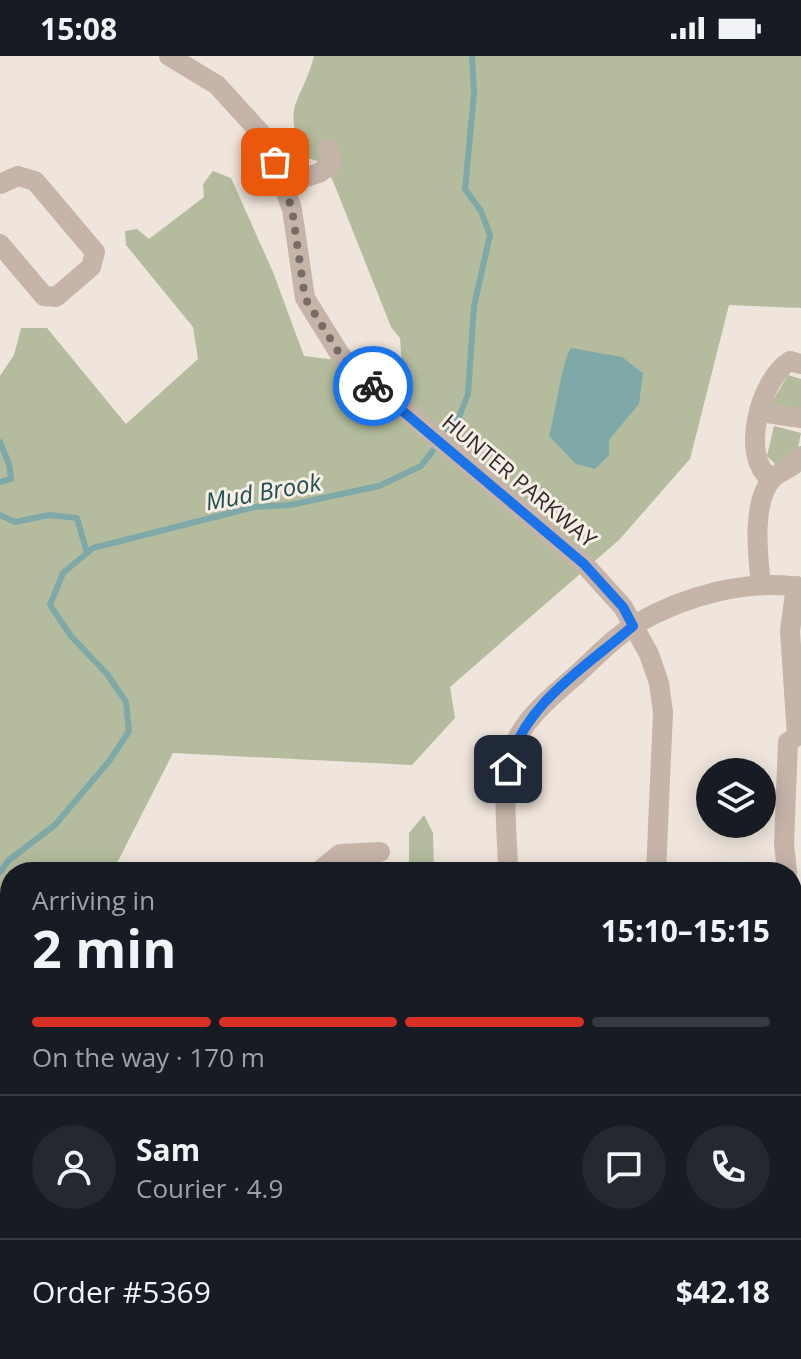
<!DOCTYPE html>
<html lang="en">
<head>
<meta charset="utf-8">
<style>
  :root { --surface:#171b24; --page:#242831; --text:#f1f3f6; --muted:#9ea1a6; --line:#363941; --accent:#d93025 }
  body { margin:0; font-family:"Open Sans",sans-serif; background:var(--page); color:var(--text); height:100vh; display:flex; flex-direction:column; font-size:30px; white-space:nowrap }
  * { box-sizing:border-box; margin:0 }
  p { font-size:26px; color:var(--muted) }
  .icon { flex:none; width:44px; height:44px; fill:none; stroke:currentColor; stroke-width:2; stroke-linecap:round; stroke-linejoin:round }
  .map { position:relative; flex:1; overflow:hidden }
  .sheet { position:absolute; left:0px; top:806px; width:802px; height:498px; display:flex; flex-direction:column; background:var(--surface); border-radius:32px 32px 0 0; box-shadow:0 4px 20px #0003 }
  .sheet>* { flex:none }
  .controls { position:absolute; left:696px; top:702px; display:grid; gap:16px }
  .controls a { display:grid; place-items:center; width:80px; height:80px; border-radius:50%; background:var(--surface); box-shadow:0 4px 20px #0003; font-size:40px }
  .pin { position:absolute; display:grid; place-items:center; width:68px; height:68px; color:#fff; margin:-34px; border-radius:16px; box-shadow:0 4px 12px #0006 }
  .courier { position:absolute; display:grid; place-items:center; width:80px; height:80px; margin:-40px; border:6px solid #1a73e8; border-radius:50%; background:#fff; color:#222; box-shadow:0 2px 10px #0007 }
  .overview em { font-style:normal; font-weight:700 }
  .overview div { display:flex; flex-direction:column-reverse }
  .overview { display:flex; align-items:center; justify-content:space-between; height:136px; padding:0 32px }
  h1 { font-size:52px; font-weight:700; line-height:60px }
  .bar { display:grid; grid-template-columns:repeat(4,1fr); gap:12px 8px; align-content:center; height:96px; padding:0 32px }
  .bar i { height:10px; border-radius:6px; background:var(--line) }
  .bar .on { background:var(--accent) }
  .bar p { grid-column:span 4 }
  .line { display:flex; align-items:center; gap:20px; padding:0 32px; border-top:2px solid var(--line) }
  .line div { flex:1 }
  .round { display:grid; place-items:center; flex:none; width:84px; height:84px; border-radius:42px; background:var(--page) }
  .status { display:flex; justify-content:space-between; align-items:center; height:56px; padding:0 40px; background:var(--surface); direction:ltr }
  .status svg { height:22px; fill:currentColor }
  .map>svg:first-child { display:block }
</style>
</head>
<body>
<div class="status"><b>15:08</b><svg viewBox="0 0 49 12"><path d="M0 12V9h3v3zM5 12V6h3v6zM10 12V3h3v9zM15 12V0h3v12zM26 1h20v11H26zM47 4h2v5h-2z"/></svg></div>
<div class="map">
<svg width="801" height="1303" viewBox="0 0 801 1303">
  <rect width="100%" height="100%" fill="#efe5dc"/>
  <g fill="#b4bc9d">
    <path d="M314,0H801V252L729,249L690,403L619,484L450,631L455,662L412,709L173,697L116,809L109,816H10V914L0,933V320L14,299L21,272H47L126,368L198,303L193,271L126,189L125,175L137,173L149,183L204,141L203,128L213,115L231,122L273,216L304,300L402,312L400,282L391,271L333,125L321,106L304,101C281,47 301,49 314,0Z"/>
    <polygon points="788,319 801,323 801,356 770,349"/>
    <polygon points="774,370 801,377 796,402 777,410 767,400"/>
    <polygon points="424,759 433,777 434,816 409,816 409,777"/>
    <polygon points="0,1047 10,1058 10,1213 0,1206"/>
    <polygon points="55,1294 167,1294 165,1303 58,1303"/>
    <polygon points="363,1294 448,1294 446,1303 363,1303"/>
  </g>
  <path fill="#7ea9a8" d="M571,292L622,301L643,317L639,348L609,384V399L595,413L576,408L549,380C555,360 562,304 571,292Z"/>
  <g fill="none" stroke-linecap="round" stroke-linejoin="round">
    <g stroke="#7ea9a8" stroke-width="6">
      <polyline points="0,386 9,408 11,423 0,426"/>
      <polyline points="0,459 15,466 49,459 77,462 87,497"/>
      <polyline points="0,816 9,804 55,769 110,704 129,675 126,646 107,618 71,580 50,549 63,517 93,492 254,451 290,449 379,430 421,410 459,361 468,338 474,250 490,179 481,155 465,133 474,38 472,0"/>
      <polyline points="0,1128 10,1134"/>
    </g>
    <g stroke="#c6b4a9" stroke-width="20">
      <polyline points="169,0 217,29 267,84 292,153 305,242 341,300 584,508 623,551 649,598 659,627 663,656 656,816"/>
      <polyline points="0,128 18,120 35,125 95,196 91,211 56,241 44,240 0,188"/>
      <polyline points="283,128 319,117 332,107 328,92"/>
      <polyline points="759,356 801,362"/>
      <path d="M771,423C739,401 760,323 790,305L801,308"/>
      <path d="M761,529C758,501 751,447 772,423C781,413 794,413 801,400"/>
      <polyline points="796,530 790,575 797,680"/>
      <polyline points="318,816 340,798 380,796"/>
      <path d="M508,816C508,781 500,726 512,694C523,663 551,641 575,620C594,603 614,581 636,568C684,540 745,523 801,531"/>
      <polyline points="787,816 784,788 788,686 797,680"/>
      <polyline points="1,951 10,960"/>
      <polyline points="792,1024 801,1023"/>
      <polyline points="798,1249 801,1261"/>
      <polyline points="254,1294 255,1303"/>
      <polyline points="519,1303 519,1294"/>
      <polyline points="731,1303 733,1294"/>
    </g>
  </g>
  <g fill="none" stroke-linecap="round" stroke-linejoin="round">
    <polyline stroke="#756c67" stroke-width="8" stroke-dasharray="0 14.4" points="275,106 292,153 305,242 341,300 373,330"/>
    <path stroke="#1a73e8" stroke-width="10" d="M373,330L584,508L623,551L633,570C587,610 521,649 508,713"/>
  </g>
  <g text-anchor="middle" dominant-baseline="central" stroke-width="6" stroke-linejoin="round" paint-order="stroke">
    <g font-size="22" fill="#342b28" stroke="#f7efe7">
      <text transform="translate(520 424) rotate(40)">HUNTER PARKWAY</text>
    </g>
    <g font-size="24" font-style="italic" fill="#225051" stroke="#f7efe7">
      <text transform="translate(263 435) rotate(-10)">Mud Brook</text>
    </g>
  </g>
</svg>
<div class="controls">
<a><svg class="icon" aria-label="layers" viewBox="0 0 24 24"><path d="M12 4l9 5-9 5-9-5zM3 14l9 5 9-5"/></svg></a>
</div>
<div class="pin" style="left:275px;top:106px;background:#ea580c"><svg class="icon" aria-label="bag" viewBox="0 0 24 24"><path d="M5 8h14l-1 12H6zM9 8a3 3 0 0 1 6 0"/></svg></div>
<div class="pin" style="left:508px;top:713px;background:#1f2937"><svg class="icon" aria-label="home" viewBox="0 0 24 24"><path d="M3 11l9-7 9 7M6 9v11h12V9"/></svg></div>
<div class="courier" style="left:373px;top:330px"><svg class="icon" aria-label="bike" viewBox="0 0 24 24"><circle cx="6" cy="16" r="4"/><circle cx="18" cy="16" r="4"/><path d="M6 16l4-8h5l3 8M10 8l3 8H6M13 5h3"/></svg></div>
<section class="sheet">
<div class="overview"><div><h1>2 min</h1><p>Arriving in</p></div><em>15:10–15:15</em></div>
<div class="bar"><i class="on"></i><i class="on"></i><i class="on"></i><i></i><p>On the way · 170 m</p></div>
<div class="line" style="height:144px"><a class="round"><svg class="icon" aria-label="person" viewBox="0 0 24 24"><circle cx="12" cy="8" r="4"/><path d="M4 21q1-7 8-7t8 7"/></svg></a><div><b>Sam</b><p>Courier · 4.9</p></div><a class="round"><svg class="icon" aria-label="chat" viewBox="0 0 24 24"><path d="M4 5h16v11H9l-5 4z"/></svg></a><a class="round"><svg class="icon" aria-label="phone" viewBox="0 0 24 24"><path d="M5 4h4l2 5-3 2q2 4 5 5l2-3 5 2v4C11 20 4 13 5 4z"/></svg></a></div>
<div class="line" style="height:104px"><div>Order #5369</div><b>$42.18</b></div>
</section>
</div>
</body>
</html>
